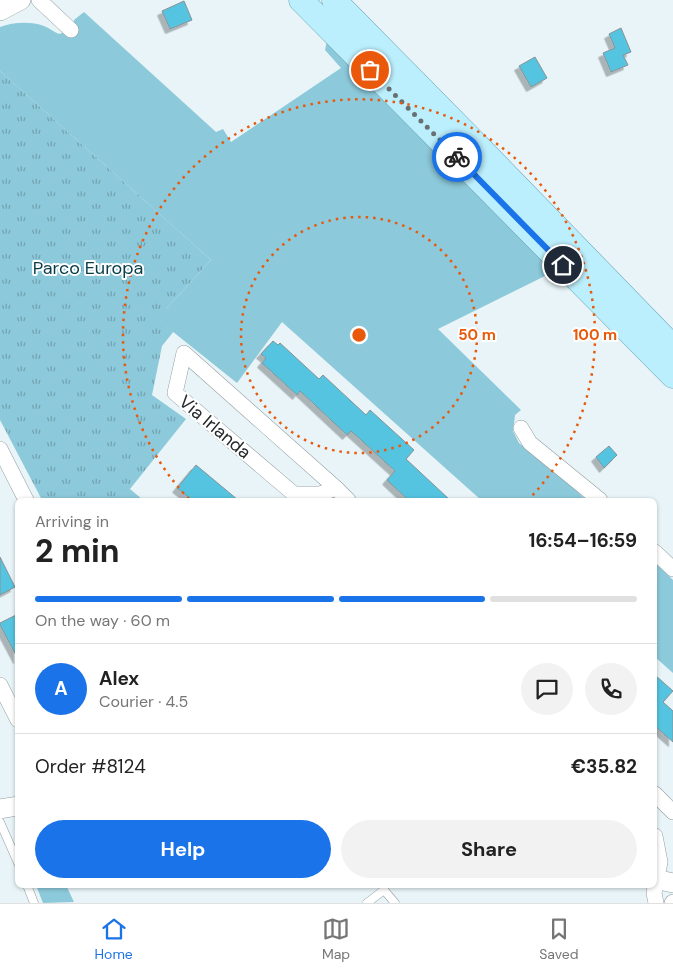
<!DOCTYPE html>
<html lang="en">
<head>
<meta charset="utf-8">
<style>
  :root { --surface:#fff; --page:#f2f2f2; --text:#222; --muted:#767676; --line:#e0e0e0; --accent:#1a73e8 }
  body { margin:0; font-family:"DM Sans",sans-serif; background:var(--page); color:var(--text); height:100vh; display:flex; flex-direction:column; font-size:19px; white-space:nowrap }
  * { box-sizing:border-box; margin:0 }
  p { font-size:16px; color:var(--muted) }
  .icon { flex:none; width:28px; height:28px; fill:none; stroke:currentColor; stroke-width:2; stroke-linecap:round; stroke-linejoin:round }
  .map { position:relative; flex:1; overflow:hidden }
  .drawer { position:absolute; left:15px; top:498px; width:642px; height:390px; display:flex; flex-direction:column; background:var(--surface); border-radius:8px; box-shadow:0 1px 4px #0004 }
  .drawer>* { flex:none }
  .pin { position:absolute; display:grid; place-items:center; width:42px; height:42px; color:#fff; margin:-21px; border:2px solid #fff; border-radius:50%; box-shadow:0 1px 5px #0007 }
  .courier { position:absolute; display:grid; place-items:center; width:50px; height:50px; margin:-25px; border:4px solid #1a73e8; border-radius:50%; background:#fff; color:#222; box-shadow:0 1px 6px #0007 }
  .summary em { font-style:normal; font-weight:700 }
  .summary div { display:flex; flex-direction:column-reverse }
  .summary { display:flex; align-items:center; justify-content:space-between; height:85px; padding:0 20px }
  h1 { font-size:32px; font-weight:700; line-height:38px }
  .bar { display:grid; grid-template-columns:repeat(4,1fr); gap:8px 5px; align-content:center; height:60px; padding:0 20px }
  .bar i { height:6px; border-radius:4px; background:var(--line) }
  .bar .current { background:var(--accent) }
  .bar p { grid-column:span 4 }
  .line { display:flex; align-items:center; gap:12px; padding:0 20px; border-top:1px solid var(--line) }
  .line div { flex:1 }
  .round { display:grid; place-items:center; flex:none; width:52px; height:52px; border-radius:26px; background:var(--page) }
  .primary-button { display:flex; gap:10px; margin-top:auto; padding:10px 20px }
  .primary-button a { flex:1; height:58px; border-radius:30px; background:var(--accent); color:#fff; font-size:20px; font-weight:700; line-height:58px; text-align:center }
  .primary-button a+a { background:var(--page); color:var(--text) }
  .dock { display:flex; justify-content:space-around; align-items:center; height:70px; border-top:1px solid var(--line); background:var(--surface); font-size:14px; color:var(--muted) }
  .dock a { display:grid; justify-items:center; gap:2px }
  .dock .current { color:var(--accent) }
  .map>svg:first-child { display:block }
</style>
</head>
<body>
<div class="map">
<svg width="673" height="903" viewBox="0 0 673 903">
  <defs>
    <pattern id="park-tufts" width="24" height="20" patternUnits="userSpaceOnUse" patternTransform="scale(1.25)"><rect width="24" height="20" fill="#8cc9da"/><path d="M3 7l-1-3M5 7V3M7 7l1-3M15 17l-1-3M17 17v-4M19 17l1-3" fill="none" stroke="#72a3b1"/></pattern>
    <filter id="shadow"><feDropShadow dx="-4.5" dy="4.5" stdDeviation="0" flood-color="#0004"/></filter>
  </defs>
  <rect width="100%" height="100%" fill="#e8f4f8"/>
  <g fill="#8cc9da">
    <path d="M84,12L216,132L223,129L231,142L341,68L325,50L328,36L558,266L547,275L438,329L521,410L515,415L513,431L519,443L536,457L558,473L586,500H481L282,322L237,383L167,327V308L211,260L0,71V27C13,22 31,21 44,26C49,28 54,32 59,34L62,33L72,34L74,28V20Z"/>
    <polygon points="655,562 673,580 673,673 655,657"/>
    <polygon points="36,885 66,885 74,902 43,903"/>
  </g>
  <polygon fill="url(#park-tufts)" points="0,71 211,260 167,308 167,327 174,331 162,346 152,395 186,419 130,489 143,500 42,500 0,420"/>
  <g fill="#54c4e0" stroke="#879295" filter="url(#shadow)">
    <polygon points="184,1 192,20 170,29 162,11"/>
    <polygon points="621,28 631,52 623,55 628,65 611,72 603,53 615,48 609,34"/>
    <polygon points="535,57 547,78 531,87 519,66"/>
    <polygon points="273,341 278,345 280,343 319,379 323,375 366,415 370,410 414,450 406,459 450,500 408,500 387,480 395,471 351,431 347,435 300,391 297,395 262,363 266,358 261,354"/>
    <polygon points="609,446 617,455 604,468 596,457"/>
    <polygon points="196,465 238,500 192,500 177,488"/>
    <polygon points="0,557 15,587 0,595"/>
    <polygon points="18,614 18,659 0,625 0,623"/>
    <polygon points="655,675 673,691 663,702 673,711 673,742 655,726"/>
  </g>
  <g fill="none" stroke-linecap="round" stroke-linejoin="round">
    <g stroke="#919da0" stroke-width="9">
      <g id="service">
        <polyline points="0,822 18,863"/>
        <polyline points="27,885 34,903"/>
        <polyline points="384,885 384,890 395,903"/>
        <polyline points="367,903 384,890"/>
      </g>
    </g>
    <g stroke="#919da0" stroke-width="16">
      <g id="minor">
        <polyline points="39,0 71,30"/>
        <polyline points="521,428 530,443 600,500"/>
        <polyline points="0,449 26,500"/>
        <polyline points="336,488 320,494 294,494 175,393 184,353 336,488 348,500"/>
        <polyline points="655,552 673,569"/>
        <polyline points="0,685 18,720"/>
        <polyline points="655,794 673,812"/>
        <polyline points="655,836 660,862 654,893 656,903"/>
        <polyline points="672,903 673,902"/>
      </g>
    </g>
    <g stroke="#919da0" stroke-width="20">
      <g id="tertiary">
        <polyline points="0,11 21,0"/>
        <polyline points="0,809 18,806"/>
        <polyline points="655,879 673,883"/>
      </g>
    </g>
    <g stroke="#6aa3b3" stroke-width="25">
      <g id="primary">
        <polyline points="301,0 673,376"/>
        <polyline points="334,0 479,147 673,347"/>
      </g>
    </g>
    <use href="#service" stroke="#fff" stroke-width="8"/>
    <use href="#minor" stroke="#fff" stroke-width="15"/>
    <use href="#tertiary" stroke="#fff" stroke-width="19"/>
    <use href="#primary" stroke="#bceffd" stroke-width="24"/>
  </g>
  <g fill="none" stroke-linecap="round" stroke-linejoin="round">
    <polyline stroke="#697073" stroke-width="5" stroke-dasharray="0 9" points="370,70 457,157"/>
    <polyline stroke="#1a73e8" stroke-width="6" points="457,157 563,265"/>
  </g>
  <g fill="none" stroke="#e8590c" stroke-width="2.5" stroke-dasharray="2.5 5">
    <circle cx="359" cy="335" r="118"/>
    <path d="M189 499A236 236 0 1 1 529 499"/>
  </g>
  <g text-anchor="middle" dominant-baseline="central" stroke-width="4" stroke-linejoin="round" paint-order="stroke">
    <g font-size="18" fill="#073c48" stroke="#fff">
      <text x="88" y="268">Parco Europa</text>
    </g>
    <g font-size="18" fill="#25292b" stroke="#fff">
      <text transform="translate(215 427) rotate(40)">Via Irlanda</text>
    </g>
  </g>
  <circle cx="359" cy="335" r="8" fill="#e8590c" stroke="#fff" stroke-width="2.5"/>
  <g font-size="15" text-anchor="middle" font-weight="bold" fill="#e8590c" stroke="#fff" stroke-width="4" stroke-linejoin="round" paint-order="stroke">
    <text x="477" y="340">50 m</text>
    <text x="595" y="340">100 m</text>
  </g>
</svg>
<div class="pin" style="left:370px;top:70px;background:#ea580c"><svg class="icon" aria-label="bag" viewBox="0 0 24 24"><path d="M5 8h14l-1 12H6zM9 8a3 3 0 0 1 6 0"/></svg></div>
<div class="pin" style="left:563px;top:265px;background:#1f2937"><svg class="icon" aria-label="home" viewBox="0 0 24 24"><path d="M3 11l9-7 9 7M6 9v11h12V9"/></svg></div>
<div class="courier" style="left:457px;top:157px"><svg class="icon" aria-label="bike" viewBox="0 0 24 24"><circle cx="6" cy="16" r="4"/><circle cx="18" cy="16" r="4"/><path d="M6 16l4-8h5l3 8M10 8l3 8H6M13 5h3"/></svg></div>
<section class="drawer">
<div class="summary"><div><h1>2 min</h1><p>Arriving in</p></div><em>16:54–16:59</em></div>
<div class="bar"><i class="current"></i><i class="current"></i><i class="current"></i><i></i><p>On the way · 60 m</p></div>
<div class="line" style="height:90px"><b class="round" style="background:var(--accent);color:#fff">A</b><div><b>Alex</b><p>Courier · 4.5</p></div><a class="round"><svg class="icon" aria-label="chat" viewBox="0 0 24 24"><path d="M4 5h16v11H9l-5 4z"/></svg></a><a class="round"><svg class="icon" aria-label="phone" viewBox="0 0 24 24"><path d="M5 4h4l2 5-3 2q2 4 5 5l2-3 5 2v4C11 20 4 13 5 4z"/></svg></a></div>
<div class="line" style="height:65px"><div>Order #8124</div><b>€35.82</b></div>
<div class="primary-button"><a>Help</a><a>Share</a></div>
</section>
</div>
<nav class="dock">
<a class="current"><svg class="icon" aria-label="home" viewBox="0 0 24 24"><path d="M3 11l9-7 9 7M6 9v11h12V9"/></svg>Home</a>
<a><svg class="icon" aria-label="map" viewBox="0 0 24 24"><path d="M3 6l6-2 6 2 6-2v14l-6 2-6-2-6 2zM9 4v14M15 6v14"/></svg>Map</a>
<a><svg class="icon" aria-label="saved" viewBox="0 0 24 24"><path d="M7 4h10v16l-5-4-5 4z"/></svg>Saved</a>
</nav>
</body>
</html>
